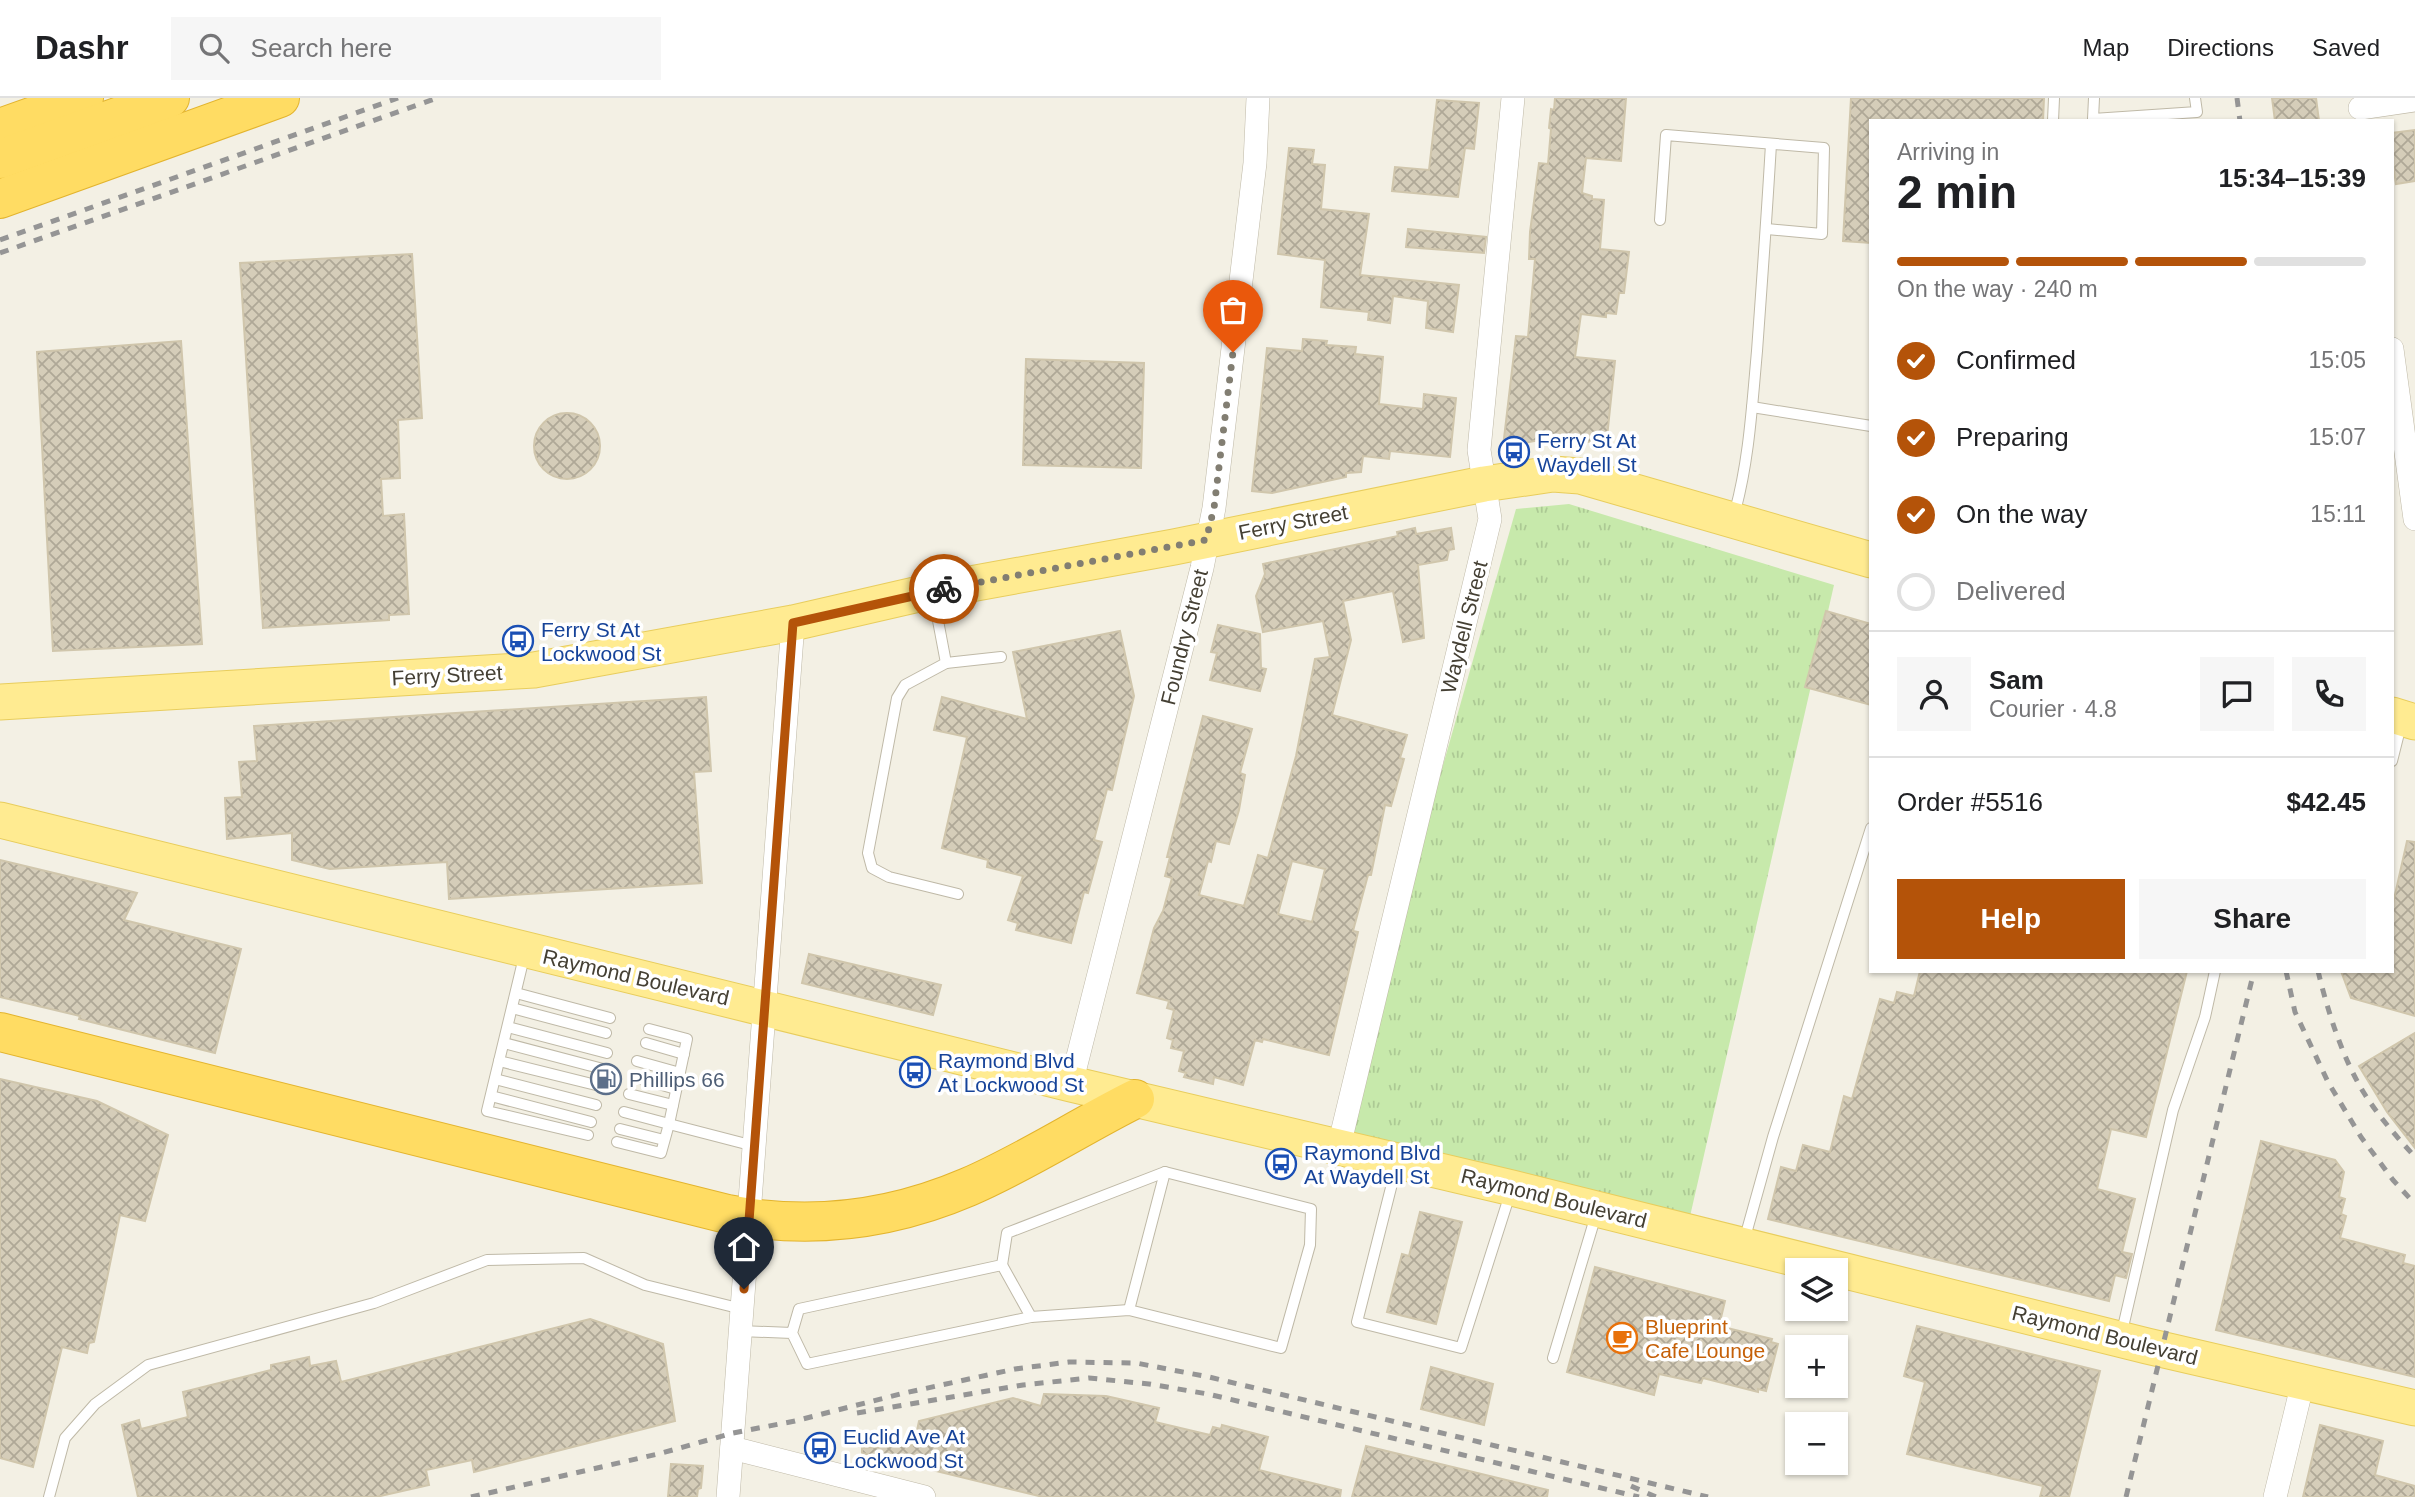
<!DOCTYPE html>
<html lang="en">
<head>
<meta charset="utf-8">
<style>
  :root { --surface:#fff; --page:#f6f6f6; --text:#202124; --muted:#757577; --line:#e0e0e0; --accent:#b45309 }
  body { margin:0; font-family:Helvetica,sans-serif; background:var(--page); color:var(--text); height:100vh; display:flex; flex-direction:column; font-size:26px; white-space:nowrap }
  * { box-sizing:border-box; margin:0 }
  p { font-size:23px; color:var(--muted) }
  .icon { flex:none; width:38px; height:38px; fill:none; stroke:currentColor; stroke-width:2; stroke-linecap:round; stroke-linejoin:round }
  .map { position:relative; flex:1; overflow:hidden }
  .details { position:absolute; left:1869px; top:21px; width:525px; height:854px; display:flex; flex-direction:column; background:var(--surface); border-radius:0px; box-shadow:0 2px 5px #0004 }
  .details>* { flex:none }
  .buttons { position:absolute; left:1785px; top:1160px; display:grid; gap:14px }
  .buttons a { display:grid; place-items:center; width:63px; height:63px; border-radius:0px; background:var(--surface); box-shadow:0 2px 5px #0004; font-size:35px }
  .pin { position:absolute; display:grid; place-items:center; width:60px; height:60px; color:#fff; margin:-72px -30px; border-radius:50% 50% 50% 0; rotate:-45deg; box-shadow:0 0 7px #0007 }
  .pin .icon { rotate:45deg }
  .courier { position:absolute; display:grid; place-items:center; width:70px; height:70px; margin:-35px; border:5px solid #b45309; border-radius:50%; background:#fff; color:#222; box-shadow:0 2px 9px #0007 }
  .head em { font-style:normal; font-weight:700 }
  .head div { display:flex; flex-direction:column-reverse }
  .head { display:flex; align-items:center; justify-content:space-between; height:119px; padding:0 28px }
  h1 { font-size:46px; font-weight:700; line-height:52px }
  .bar { display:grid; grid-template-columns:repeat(4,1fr); gap:10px 7px; align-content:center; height:84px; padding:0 28px }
  .bar i { height:9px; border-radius:5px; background:var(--line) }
  .bar .selected { background:var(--accent) }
  .bar p { grid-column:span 4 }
  .line { display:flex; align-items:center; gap:18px; padding:0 28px; border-top:2px solid var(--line) }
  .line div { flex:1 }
  .round { display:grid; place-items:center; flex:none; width:74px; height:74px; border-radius:0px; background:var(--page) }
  ol { padding:0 28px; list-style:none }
  li { display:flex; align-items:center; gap:21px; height:77px }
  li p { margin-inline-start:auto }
  li .icon { padding:7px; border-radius:50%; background:var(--accent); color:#fff; stroke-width:4 }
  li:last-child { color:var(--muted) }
  li i { width:38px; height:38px; border:4px solid var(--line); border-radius:50% }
  .primary-button { display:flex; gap:14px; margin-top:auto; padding:14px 28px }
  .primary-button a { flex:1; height:80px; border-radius:0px; background:var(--accent); color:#fff; font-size:28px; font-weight:700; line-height:80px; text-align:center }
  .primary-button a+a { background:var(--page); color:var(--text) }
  header { display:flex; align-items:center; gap:42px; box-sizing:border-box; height:98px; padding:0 35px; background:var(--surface); border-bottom:2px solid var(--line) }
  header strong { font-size:33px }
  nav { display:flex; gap:38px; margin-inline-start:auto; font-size:24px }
  .search { width:490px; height:63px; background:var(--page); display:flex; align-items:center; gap:18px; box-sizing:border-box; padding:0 24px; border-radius:0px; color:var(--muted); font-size:26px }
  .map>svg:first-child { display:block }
</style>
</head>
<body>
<header>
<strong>Dashr</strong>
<div class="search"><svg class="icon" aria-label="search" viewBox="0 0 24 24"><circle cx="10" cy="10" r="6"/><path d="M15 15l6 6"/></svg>Search here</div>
<nav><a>Map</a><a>Directions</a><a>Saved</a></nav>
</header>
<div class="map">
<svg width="2415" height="1399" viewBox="0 0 2415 1399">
  <defs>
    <pattern id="park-tufts" width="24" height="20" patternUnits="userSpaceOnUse" patternTransform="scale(1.75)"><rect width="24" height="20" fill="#c7e9ab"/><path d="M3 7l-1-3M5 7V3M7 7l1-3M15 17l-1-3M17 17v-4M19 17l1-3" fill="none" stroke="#acc994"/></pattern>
    <pattern id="building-cross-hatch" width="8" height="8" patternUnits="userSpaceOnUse" patternTransform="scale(1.75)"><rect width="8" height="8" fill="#d5cdb9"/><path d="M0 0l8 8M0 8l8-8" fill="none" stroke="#afa897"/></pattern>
  </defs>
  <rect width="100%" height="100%" fill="#f3f0e4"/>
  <polygon fill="url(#park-tufts)" points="1569,406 1834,487 1686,1136 1336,1043 1516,411"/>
  <g fill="url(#building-cross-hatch)" stroke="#d0c6ac" stroke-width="2" fill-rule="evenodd">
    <polygon points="1555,0 1626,0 1621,63 1586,60 1582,95 1592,98 1592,101 1604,102 1600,151 1629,154 1624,195 1619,195 1616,216 1606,215 1606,219 1581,216 1575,259 1615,263 1606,349 1566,337 1503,349 1516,238 1528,239 1535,161 1529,161 1530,134 1539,65 1548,66 1551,31 1549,30 1551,11 1554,12"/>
    <polygon points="1851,0 2044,0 2043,23 1871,23 1871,145 1843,143"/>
    <polygon points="2272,0 2316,0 2319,23 2275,23"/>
    <polygon points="1437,2 1479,5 1474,51 1465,50 1458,99 1392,93 1395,69 1429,72"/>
    <polygon points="2415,32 2415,83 2396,86 2392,60 2392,35"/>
    <polygon points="1289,50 1314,52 1312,66 1325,67 1321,111 1369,116 1360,177 1459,187 1453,234 1426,230 1428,203 1393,198 1390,225 1368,222 1369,214 1321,209 1325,162 1278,156"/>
    <polygon points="1408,131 1486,139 1484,155 1406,149"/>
    <polygon points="412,156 422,320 398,322 400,380 381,381 383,418 404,416 409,516 389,517 389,522 263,530 240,165"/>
    <polygon points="1303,241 1327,243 1326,247 1356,249 1355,256 1383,259 1379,306 1423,311 1424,296 1456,300 1450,359 1390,353 1389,361 1363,358 1361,374 1346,375 1346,379 1272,395 1252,393 1267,250 1302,253"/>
    <polygon points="181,243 202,546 53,553 37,254"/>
    <polygon points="1026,261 1144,265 1141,370 1023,367"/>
    <circle cx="567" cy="348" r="33"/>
    <path d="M1415,430L1416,436L1451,430L1454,451L1449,452L1447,462L1418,467L1424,540L1403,544L1393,493L1343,503L1351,542L1332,617L1407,637L1400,660L1404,661L1391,708L1385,707L1371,777H1368L1353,833L1358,834L1329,957L1263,941L1262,944L1255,942L1243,987L1214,979L1213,986L1184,979L1186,975L1179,973L1184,953L1171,950L1173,942L1167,940L1174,912L1167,910L1169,903L1137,895L1154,830L1163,813L1172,780L1165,778L1170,759H1167L1203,618L1252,631L1240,675L1245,677L1239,712L1229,746L1216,743L1211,764L1208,763L1199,797L1244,808L1258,757L1268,760L1296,658L1315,561L1330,559L1323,523L1263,534L1256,498L1265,476L1263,466L1398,438L1397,434ZM1292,763L1325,771L1312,824L1278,816Z"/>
    <polygon points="1826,513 1871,526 1871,607 1805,589"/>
    <polygon points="1218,527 1260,536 1261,570 1266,571 1260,593 1210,582 1217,555 1211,554"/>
    <polygon points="1120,533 1134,598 1112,692 1107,691 1094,742 1102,744 1088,795 1084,794 1071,845 1016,832 1018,825 1008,822 1023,778 987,769 988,762 942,750 967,639 934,632 942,599 1027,621 1013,554"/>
    <polygon points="706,599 711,673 694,674 702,785 449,801 447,764 330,771 292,762 292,735 227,741 225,700 242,699 239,664 257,663 254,628"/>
    <polygon points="2407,743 2415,744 2415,918 2351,900 2341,873 2392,873 2392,810"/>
    <polygon points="0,762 137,795 124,822 241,851 215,955 79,921 80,918 0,899"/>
    <polygon points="809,856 941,887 933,917 802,885"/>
    <polygon points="1920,873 2187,873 2146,1039 2111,1031 2097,1091 2135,1101 2122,1154 2132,1156 2126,1180 2115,1177 2109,1203 1768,1121 1781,1069 1796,1073 1803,1047 1830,1054 1844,998 1852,1001 1880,901 1894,905 1897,894 1914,898"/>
    <polygon points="2415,935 2415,1050 2387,1014 2359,968"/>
    <polygon points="0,981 97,1003 168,1037 145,1123 120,1117 94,1244 89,1245 87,1255 62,1249 33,1369 0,1360"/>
    <polygon points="2261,1043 2335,1062 2344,1074 2339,1099 2345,1101 2341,1116 2346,1118 2340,1140 2405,1157 2403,1165 2415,1168 2415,1279 2216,1232"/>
    <polygon points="1420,1114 1462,1124 1436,1226 1387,1214 1402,1156 1409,1158"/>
    <polygon points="1595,1169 1725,1203 1719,1228 1772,1241 1771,1244 1778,1246 1766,1293 1758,1291 1758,1294 1703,1280 1701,1285 1659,1276 1654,1297 1567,1274"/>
    <polygon points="590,1221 663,1246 675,1323 474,1374 472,1362 426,1372 429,1387 376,1399 138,1399 122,1327 139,1322 141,1331 188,1319 183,1294 271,1272 271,1267 309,1259 310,1268 336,1263 341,1284"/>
    <polygon points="1917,1228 2100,1273 2069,1399 2040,1399 2043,1388 1907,1356 1925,1284 1904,1278"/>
    <polygon points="1431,1269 1493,1286 1484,1327 1421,1311"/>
    <polygon points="1044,1296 1106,1298 1159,1310 1155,1324 1210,1337 1213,1329 1221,1331 1222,1327 1268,1339 1259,1372 1341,1392 1340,1399 1043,1399 862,1355 862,1350 914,1347 919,1323 1013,1300 1041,1308"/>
    <polygon points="2320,1327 2383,1343 2375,1377 2415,1388 2415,1399 2303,1399"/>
    <polygon points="1366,1348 1548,1392 1547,1399 1352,1399"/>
    <polygon points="671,1366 703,1368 701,1390 698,1391 697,1399 668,1399"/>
  </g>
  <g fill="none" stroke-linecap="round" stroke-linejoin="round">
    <g stroke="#bfb9a7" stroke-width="12">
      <g id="lane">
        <polyline points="2094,0 2093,21 2197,14 2195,0"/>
        <polyline points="2053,23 2054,0"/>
        <polyline points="1660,122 1666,37 1824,50 1822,136 1767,131"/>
        <polyline points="1752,309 1871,328"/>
        <path d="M1734,417C1749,364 1752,308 1757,253C1762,184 1767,115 1771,46"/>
        <polyline points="933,496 946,565 905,587 897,600 868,755 872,770 889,779 958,796"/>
        <polyline points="946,565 1001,559"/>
        <polyline points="2392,663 2402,623"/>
        <polyline points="525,855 487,1013 588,1037"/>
        <polyline points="516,895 610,920"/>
        <polyline points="512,910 606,935"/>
        <polyline points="508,929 607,955"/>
        <polyline points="649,931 687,941 669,1026 754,1048"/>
        <polyline points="504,945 603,971"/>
        <polyline points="646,945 684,956"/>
        <polyline points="499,963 600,988"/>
        <polyline points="637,963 680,975"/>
        <polyline points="634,979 676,991"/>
        <polyline points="495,981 596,1007"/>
        <polyline points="629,996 673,1007"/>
        <polyline points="491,998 591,1024"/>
        <polyline points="620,1031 664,1042"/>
        <polyline points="617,1044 661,1055 669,1026 624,1014"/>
        <polyline points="1397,1066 1357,1224 1461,1250 1510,1096"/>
        <polyline points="1744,1143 1773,1039 1871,730"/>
        <polyline points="1002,1167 1031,1219"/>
        <polyline points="1129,1212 1165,1074"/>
        <polyline points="740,1233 792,1235 799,1211 1002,1167 1007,1135 1165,1074 1311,1111 1310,1147 1281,1250 1129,1212 1031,1219 807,1266 792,1235"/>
        <polyline points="2121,1238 2173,1012 2205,919 2215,873"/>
        <polyline points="1553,1260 1596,1117"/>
        <polyline points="49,1399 65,1340 95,1306 148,1267 374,1205 487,1162 584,1160 645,1187 742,1211"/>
      </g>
    </g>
    <g stroke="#bfb9a7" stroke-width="24">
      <g id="street">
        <polyline points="2360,10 2415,2"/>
        <polyline points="2392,251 2415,421"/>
        <polyline points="1071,986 1202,470 1214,410 1255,65 1258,0"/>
        <polyline points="1339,1048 1490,421 1479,352 1513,0"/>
        <polyline points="732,1350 924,1399"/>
        <polyline points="728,1399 793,525"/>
        <polyline points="2275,1399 2303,1284"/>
      </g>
    </g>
    <g stroke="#e8cd5d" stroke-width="37">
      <g id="primary">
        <polyline points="0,604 534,572 793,525 932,493 1174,449 1484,386 1553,376 1580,378 1871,462"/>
        <polyline points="2392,617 2415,624"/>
        <polyline points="0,722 1071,986 1512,1090 2147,1248 2415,1310"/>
      </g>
    </g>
    <g stroke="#e3b42e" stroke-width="40">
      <g id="highway">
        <polyline points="0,30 84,0"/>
        <polyline points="0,61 170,0"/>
        <polyline points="0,101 280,0"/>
        <path d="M0,934L727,1116C809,1132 891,1122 968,1089C1026,1064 1079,1029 1135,1001"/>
      </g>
    </g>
    <use href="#lane" stroke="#fff" stroke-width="10"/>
    <use href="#street" stroke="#fff" stroke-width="23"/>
    <use href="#primary" stroke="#ffeb91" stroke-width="35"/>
    <use href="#highway" stroke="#ffdc63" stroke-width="38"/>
    <g stroke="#959595" stroke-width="5" stroke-dasharray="9 9" stroke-linecap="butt">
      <polyline points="2237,0 2240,23"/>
      <polyline points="0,142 398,0"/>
      <polyline points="0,155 437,0"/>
      <polyline points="2286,873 2295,914 2328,984 2361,1039 2393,1082 2415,1106"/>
      <path d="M2318,873C2328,914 2342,959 2364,995C2379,1019 2397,1039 2415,1059"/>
      <polyline points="857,1315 1023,1287 1089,1280 1149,1286 1208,1296 1639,1399"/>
      <polyline points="1631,1388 1656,1399"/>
      <polyline points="471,1399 662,1355 733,1335 795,1323 900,1296 1015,1271 1069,1264 1136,1265 1209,1279 1708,1399"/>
      <polyline points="2126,1399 2254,873"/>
    </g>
  </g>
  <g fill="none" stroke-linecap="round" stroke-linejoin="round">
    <polyline stroke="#827e72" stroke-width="7" stroke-dasharray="0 12.6" points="944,491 1206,442 1214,410 1233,254"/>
    <polyline stroke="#b45309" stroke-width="9" points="744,1191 793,525 944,491"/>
  </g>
  <defs>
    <g id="bus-ring" transform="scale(1.575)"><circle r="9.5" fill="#fff" stroke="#1a4fb4" stroke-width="1.5"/><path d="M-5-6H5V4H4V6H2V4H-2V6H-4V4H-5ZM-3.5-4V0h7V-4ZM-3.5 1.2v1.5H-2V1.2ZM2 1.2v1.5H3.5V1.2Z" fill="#1a4fb4"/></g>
    <g id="fuel-ring" transform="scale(1.575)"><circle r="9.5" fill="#fff" stroke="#5c6f8a" stroke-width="1.5"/><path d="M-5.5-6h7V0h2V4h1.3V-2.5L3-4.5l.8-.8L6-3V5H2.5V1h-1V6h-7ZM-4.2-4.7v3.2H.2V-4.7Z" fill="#5c6f8a"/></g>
    <g id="cafe-ring" transform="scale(1.575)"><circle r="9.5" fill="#fff" stroke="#e8710a" stroke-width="1.5"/><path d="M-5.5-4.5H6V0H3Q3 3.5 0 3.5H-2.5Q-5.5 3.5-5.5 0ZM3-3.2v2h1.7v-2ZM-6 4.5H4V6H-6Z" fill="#e8710a"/></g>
  </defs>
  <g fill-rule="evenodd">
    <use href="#bus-ring" x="1514" y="354"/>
    <use href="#bus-ring" x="518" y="543"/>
    <use href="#bus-ring" x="915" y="974"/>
    <use href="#fuel-ring" x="606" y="981"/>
    <use href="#bus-ring" x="1281" y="1066"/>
    <use href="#cafe-ring" x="1622" y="1240"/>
    <use href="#bus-ring" x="820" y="1350"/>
  </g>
  <g text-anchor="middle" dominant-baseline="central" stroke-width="7" stroke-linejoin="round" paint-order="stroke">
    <g font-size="21" fill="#164399" stroke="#fff" text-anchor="start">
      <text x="1537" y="342">Ferry St At<tspan x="1537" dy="24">Waydell St</tspan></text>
      <text x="541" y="531">Ferry St At<tspan x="541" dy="24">Lockwood St</tspan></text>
      <text x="938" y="962">Raymond Blvd<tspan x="938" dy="24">At Lockwood St</tspan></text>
      <text x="1304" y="1054">Raymond Blvd<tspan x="1304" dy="24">At Waydell St</tspan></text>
      <text x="843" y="1338">Euclid Ave At<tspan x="843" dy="24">Lockwood St</tspan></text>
    </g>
    <g font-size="21" fill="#454034" stroke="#fff">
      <text transform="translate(1293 424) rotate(-11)">Ferry Street</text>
      <text transform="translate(1464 529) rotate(-76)">Waydell Street</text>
      <text transform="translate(1184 539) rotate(-76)">Foundry Street</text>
      <text transform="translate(447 577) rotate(-3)">Ferry Street</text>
      <text transform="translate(636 879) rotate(13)">Raymond Boulevard</text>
      <text transform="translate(1554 1100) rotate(14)">Raymond Boulevard</text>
      <text transform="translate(2105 1237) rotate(14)">Raymond Boulevard</text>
    </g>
    <g font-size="21" fill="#4e5e75" stroke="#fff" text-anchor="start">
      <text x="629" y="981">Phillips 66</text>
    </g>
    <g font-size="21" fill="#c56008" stroke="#fff" text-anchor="start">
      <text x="1645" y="1228">Blueprint<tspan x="1645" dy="24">Cafe Lounge</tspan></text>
    </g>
  </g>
</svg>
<div class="buttons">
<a><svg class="icon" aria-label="layers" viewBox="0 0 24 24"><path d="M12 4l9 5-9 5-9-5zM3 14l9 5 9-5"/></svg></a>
<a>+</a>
<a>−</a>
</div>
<div class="pin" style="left:1233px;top:254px;background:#ea580c"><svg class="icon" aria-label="bag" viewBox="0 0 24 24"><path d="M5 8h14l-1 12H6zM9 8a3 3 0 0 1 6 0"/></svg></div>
<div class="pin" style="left:744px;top:1191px;background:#1f2937"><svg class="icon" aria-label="home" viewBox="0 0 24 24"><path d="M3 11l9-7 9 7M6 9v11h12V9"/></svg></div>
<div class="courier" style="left:944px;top:491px"><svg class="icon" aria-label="bike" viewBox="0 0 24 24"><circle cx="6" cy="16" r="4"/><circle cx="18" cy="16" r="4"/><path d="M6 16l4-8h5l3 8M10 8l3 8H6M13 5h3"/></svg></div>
<section class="details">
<div class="head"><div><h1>2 min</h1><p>Arriving in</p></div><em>15:34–15:39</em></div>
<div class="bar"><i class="selected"></i><i class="selected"></i><i class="selected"></i><i></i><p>On the way · 240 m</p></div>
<ol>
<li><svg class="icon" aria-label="check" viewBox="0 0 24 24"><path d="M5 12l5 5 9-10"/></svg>Confirmed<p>15:05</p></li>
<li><svg class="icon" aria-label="check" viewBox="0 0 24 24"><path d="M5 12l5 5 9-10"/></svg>Preparing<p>15:07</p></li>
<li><svg class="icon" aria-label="check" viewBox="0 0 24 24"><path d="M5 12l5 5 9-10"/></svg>On the way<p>15:11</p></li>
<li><i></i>Delivered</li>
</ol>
<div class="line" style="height:126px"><a class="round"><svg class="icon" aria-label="person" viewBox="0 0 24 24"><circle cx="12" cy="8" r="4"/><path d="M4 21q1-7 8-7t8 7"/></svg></a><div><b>Sam</b><p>Courier · 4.8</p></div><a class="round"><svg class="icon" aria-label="chat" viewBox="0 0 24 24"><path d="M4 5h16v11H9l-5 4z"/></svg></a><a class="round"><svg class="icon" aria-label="phone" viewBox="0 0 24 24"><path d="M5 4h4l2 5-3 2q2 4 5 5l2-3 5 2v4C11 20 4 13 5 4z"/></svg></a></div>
<div class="line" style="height:91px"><div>Order #5516</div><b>$42.45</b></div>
<div class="primary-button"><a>Help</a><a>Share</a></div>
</section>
</div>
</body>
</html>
